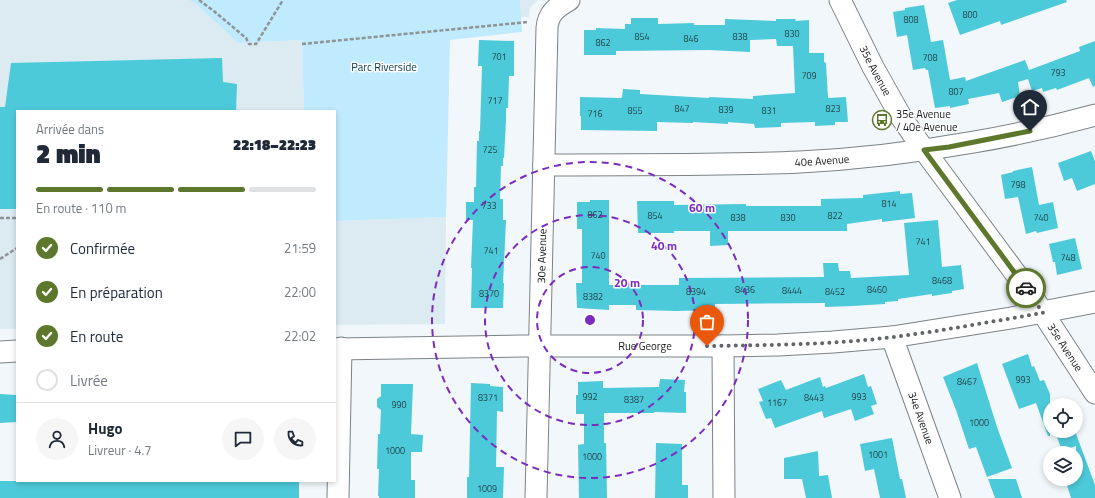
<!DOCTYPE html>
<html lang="fr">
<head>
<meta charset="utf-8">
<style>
  :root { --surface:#fff; --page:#f6f6f7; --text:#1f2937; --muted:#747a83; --line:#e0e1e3; --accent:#5d782c }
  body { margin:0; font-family:"Titillium Web",sans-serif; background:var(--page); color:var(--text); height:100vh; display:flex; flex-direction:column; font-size:15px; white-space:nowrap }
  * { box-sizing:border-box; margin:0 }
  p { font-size:13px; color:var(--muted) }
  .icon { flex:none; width:22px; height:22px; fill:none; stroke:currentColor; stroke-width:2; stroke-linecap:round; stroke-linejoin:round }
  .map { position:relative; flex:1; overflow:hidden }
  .sheet { position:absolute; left:16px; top:110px; width:320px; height:372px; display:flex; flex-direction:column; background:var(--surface); border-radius:0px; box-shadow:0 2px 6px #0003 }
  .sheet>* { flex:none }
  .buttons { position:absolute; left:1043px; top:398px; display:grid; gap:8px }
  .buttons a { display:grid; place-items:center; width:40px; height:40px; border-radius:50%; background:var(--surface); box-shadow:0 2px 6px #0003; font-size:20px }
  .pin { position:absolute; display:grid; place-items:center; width:34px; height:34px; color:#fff; margin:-41px -17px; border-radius:50% 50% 50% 0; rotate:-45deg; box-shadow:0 0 4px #0007 }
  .pin .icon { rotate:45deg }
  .courier { position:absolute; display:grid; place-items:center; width:40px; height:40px; margin:-20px; border:3px solid #5d782c; border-radius:50%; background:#fff; color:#222; box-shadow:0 1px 5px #0007 }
  .head em { font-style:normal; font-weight:800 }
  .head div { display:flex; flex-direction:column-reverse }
  .head { display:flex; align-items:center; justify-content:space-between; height:68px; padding:0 20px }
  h1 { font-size:26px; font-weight:800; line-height:30px }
  .bar { display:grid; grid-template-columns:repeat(4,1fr); gap:6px 4px; align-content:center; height:48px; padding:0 20px }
  .bar i { height:5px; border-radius:3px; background:var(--line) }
  .bar .selected { background:var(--accent) }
  .bar p { grid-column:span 4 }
  .line { display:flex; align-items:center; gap:10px; padding:0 20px; border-top:1px solid var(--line) }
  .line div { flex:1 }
  .round { display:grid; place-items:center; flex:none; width:42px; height:42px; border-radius:21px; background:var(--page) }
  ol { padding:0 20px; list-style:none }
  li { display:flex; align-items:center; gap:12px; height:44px }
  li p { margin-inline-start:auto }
  li .icon { padding:4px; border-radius:50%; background:var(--accent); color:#fff; stroke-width:4 }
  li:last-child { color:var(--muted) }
  li i { width:22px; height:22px; border:2px solid var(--line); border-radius:50% }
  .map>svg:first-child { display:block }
</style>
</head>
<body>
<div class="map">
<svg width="1095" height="498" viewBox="0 0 1095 498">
  <rect width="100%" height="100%" fill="#f1f7fa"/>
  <g fill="#dceaf1">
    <polygon points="0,0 189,0 197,5 238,43 302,40 304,111 17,111 17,329 0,329"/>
    <polygon points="520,0 538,0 530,8 529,17 521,17"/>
    <polygon points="446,217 445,324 335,325 335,221"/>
  </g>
  <polygon fill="#c0eafd" points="189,0 520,0 522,32 450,40 446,217 335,221 335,111 304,111 302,40 238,43 197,5"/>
  <g fill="#4dcada">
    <polygon points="957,0 1066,0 1067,2 1001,25 1000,21 960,35 948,3"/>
    <polygon points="924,5 931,42 943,40 950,80 965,77 966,81 1025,60 1029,70 1080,51 1079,47 1095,41 1095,86 1093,87 1089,78 1057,90 1056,88 1043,92 1042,88 1032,91 1028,79 1018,82 1020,96 1002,102 999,93 968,99 969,104 950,108 950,106 935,108 928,70 926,70 925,68 913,70 907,35 897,37 893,12 905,10 905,8"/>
    <polygon points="631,18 658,18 658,24 694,23 694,25 725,25 725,19 776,21 776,19 796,19 795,21 809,20 809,53 824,53 824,62 826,63 828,98 846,97 848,122 835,122 835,125 815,126 815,122 781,123 781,127 755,128 754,124 728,122 728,124 693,122 693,123 657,122 657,131 581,130 581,116 580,116 580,97 621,98 622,97 623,89 640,90 640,94 709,98 709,97 753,99 753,96 795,93 793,46 777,46 776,39 750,40 750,52 709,50 616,51 616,55 584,55 584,30 596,30 596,28 625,29 625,24 631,24"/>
    <polygon points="479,40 514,41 514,76 509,76 508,108 506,108 506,121 504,158 503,158 503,166 501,166 500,199 503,199 503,220 506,220 503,283 504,283 503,308 471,308 472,268 471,268 473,220 466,220 466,202 474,202 474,187 476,187 477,141 479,141 479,131 480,131 482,66 478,66"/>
    <polygon points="222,58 223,82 237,84 236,111 17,111 17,209 0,209 0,107 5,107 11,63"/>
    <polygon points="1091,151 1095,161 1095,184 1077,191 1072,178 1064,181 1058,163"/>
    <polygon points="1032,167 1039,205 1053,202 1058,228 1037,233 1036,231 1026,234 1018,197 1005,199 1001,175 1013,172 1013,171"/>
    <polygon points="900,191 900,194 912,193 915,218 882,222 882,219 847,224 847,231 728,231 728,245 710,246 710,231 674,231 674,233 638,233 637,201 674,201 674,205 746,204 746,206 821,206 821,199 863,198 863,195"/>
    <polygon points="590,200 609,200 609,285 679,285 679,278 824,277 823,263 838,263 839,271 850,271 851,278 909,275 904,223 938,220 942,267 961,265 964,289 952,291 952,293 932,296 932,294 898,299 898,301 885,302 885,304 852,306 825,307 825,303 715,304 715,310 677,311 636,310 636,305 609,305 609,310 577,308 576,283 582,283 582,229 577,229 577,202 590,202"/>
    <polygon points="1075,238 1082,269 1057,275 1055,262 1053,262 1049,244"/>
    <polygon points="1028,354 1032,367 1034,366 1040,381 1044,380 1050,394 1050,436 1048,436 1036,403 1019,409 1002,364"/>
    <polygon points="977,363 997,427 1012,468 987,477 976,447 969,449 956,410 943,377"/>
    <polygon points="864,374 868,387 871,386 877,404 871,406 874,414 855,421 851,409 824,418 822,411 775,428 771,418 766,419 759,402 763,401 758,389 781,380 786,390 820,377 823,387 825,386 826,388"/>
    <polygon points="660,379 685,380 684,392 686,392 686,413 654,412 654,413 604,413 604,443 606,443 607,498 579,498 578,445 584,444 584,414 576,414 576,395 578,395 578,382 603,381 603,388 659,387"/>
    <polygon points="471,383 490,384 490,386 503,387 503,412 497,411 496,467 504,467 503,498 467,498 467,477 469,477"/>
    <polygon points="381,384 413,384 411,434 423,435 422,452 411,452 411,480 415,480 415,498 379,498 379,496 378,496 379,469 377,469 378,434 380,434 381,410 377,407 377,399 381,396"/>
    <polygon points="0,394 17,395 17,422 0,423"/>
    <polygon points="1055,431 1075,431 1095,485 1095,498 1071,498 1065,479 1076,479 1076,446 1062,451"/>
    <polygon points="892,438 900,479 902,479 906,498 880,498 874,469 865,471 860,444"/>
    <polygon points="656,443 682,444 682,485 688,485 688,498 655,498"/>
    <polygon points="818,451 819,476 828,475 832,498 806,498 802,479 784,479 784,458"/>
    <polygon points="988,479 1016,479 1022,498 995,498"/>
    <rect x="0" y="481" width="299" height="17"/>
  </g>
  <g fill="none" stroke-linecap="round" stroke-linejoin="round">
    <g stroke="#7d8285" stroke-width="23">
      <g id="street">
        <path id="s1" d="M840,0L873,67L901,117L924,150L1030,293L1095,393"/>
        <path id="s2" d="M544,165C629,164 715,166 800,162C859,159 917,152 974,142C1015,135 1055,126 1095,115"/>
        <path id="s3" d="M892,337L950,498"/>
        <polyline points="723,346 724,498"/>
        <path id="s4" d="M335,349L523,346H723L778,345L833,342L892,337L1011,318L1095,302"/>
        <polyline points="0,352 17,351"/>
        <polyline points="338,498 341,348"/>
        <path id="s5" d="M536,498L547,28C548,13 557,7 569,0"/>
      </g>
    </g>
    <g stroke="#8f9395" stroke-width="2.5" stroke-dasharray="4 2" stroke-linecap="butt">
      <polyline points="199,0 215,12 246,38 249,44 256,44 283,0"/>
      <polyline points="302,44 528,22"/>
      <polyline points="0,218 17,218"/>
      <polyline points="0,259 17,248"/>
    </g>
    <use href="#street" stroke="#fff" stroke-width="21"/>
  </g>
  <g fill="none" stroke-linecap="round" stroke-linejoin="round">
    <path stroke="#626567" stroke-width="4" stroke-dasharray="0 7.2" d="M707,346C769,345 831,345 893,337C943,331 993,321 1043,313L1026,288"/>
    <polyline stroke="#5d782c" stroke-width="5" points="1026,288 924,150 949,147 1030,131"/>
  </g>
  <g fill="none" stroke="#7b2cbf" stroke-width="2" stroke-dasharray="7 5">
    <circle cx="590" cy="320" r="53"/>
    <circle cx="590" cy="320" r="105"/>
    <circle cx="590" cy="320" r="158"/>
  </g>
  <defs>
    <g id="bus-ring" transform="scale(1)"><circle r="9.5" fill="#fff" stroke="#5d782c" stroke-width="1.5"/><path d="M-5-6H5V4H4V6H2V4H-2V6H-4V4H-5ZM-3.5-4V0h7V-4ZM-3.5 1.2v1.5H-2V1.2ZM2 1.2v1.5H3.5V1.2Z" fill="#5d782c"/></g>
  </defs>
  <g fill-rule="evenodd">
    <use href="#bus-ring" x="882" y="120"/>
  </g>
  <g text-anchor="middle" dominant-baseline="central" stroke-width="3" stroke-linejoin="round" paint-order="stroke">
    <g font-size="9" fill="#234448">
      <text x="970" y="14">800</text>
      <text x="911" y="19">808</text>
      <text x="792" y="33">830</text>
      <text x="642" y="36">854</text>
      <text x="740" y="36">838</text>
      <text x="691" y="38">846</text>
      <text x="603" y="42">862</text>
      <text x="499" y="56">701</text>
      <text x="930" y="57">708</text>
      <text x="1058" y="72">793</text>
      <text x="809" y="75">709</text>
      <text x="956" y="91">807</text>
      <text x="495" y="100">717</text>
      <text x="682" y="108">847</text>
      <text x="833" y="108">823</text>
      <text x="726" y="109">839</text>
      <text x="635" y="110">855</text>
      <text x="769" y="110">831</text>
      <text x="595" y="113">716</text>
      <text x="490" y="149">725</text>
      <text x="1018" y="184">798</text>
      <text x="889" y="203">814</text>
      <text x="489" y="205">733</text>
      <text x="595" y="214">862</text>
      <text x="655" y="215">854</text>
      <text x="835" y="215">822</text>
      <text x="738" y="217">838</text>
      <text x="788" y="217">830</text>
      <text x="1041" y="217">740</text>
      <text x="923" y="241">741</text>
      <text x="491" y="250">741</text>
      <text x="598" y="255">740</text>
      <text x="1068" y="257">748</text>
      <text x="942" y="280">8468</text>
      <text x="745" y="289">8436</text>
      <text x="877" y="289">8460</text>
      <text x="792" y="290">8444</text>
      <text x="696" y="291">8394</text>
      <text x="835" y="291">8452</text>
      <text x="489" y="293">8370</text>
      <text x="593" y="296">8382</text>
      <text x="1023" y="379">993</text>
      <text x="967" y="381">8467</text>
      <text x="590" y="396">992</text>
      <text x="859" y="396">993</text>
      <text x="488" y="397">8371</text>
      <text x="814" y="397">8443</text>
      <text x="634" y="399">8387</text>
      <text x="777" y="402">1167</text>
      <text x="399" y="404">990</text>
      <text x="979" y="422">1000</text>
      <text x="395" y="450">1000</text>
      <text x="878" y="454">1001</text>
      <text x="592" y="456">1000</text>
      <text x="487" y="488">1009</text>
    </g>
    <g font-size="11" fill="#063647" stroke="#fff">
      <text x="384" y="67">Parc Riverside</text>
    </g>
    <g font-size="11" fill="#151718" stroke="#fff">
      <text stroke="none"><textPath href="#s1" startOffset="79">35e Avenue</textPath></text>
      <text stroke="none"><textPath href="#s2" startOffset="278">40e Avenue</textPath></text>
      <text stroke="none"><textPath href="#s5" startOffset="242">30e Avenue</textPath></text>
      <text stroke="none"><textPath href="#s4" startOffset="310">Rue George</textPath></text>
      <text stroke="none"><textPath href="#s1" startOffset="415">35e Avenue</textPath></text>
      <text stroke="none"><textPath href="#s3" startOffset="86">34e Avenue</textPath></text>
    </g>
    <g font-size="11" fill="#151718" stroke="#fff" text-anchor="start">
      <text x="896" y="114">35e Avenue<tspan x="896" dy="13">/ 40e Avenue</tspan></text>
    </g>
  </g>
  <circle cx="590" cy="320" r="6" fill="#7b2cbf" stroke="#fff" stroke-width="2"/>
  <g font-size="12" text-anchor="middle" font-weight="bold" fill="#7b2cbf" stroke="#fff" stroke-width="3" stroke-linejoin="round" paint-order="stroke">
    <text x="702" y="212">60 m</text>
    <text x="664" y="250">40 m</text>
    <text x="627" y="287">20 m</text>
  </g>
</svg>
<div class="buttons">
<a><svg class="icon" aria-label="locate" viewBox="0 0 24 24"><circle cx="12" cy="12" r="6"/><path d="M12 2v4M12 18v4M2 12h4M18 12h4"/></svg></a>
<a><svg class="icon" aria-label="layers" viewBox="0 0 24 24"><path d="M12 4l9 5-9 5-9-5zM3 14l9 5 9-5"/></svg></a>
</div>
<div class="pin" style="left:707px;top:346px;background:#ea580c"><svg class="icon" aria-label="bag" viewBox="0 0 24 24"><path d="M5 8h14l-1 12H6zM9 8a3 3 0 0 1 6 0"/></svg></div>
<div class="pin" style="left:1030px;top:131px;background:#1f2937"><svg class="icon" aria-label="home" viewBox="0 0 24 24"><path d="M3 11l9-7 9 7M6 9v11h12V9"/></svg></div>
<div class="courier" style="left:1026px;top:288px"><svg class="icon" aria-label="car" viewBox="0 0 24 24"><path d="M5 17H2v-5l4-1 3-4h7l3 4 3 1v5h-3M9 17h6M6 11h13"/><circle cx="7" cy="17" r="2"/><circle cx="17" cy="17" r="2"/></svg></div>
<section class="sheet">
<div class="head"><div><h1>2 min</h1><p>Arrivée dans</p></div><em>22:18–22:23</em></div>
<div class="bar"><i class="selected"></i><i class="selected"></i><i class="selected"></i><i></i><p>En route · 110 m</p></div>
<ol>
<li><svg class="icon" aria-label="check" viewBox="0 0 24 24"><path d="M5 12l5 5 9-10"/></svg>Confirmée<p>21:59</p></li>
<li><svg class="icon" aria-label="check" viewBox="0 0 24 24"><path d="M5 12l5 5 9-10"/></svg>En préparation<p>22:00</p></li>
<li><svg class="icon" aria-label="check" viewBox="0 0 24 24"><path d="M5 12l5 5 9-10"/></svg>En route<p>22:02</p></li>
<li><i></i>Livrée</li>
</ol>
<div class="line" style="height:72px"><a class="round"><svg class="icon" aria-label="person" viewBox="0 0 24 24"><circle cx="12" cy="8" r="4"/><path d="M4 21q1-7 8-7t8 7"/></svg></a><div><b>Hugo</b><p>Livreur · 4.7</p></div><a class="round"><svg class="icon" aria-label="chat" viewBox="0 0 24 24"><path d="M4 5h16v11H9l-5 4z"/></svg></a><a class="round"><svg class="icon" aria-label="phone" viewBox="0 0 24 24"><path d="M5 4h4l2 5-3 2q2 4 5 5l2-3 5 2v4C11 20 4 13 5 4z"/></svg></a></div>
</section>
</div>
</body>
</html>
